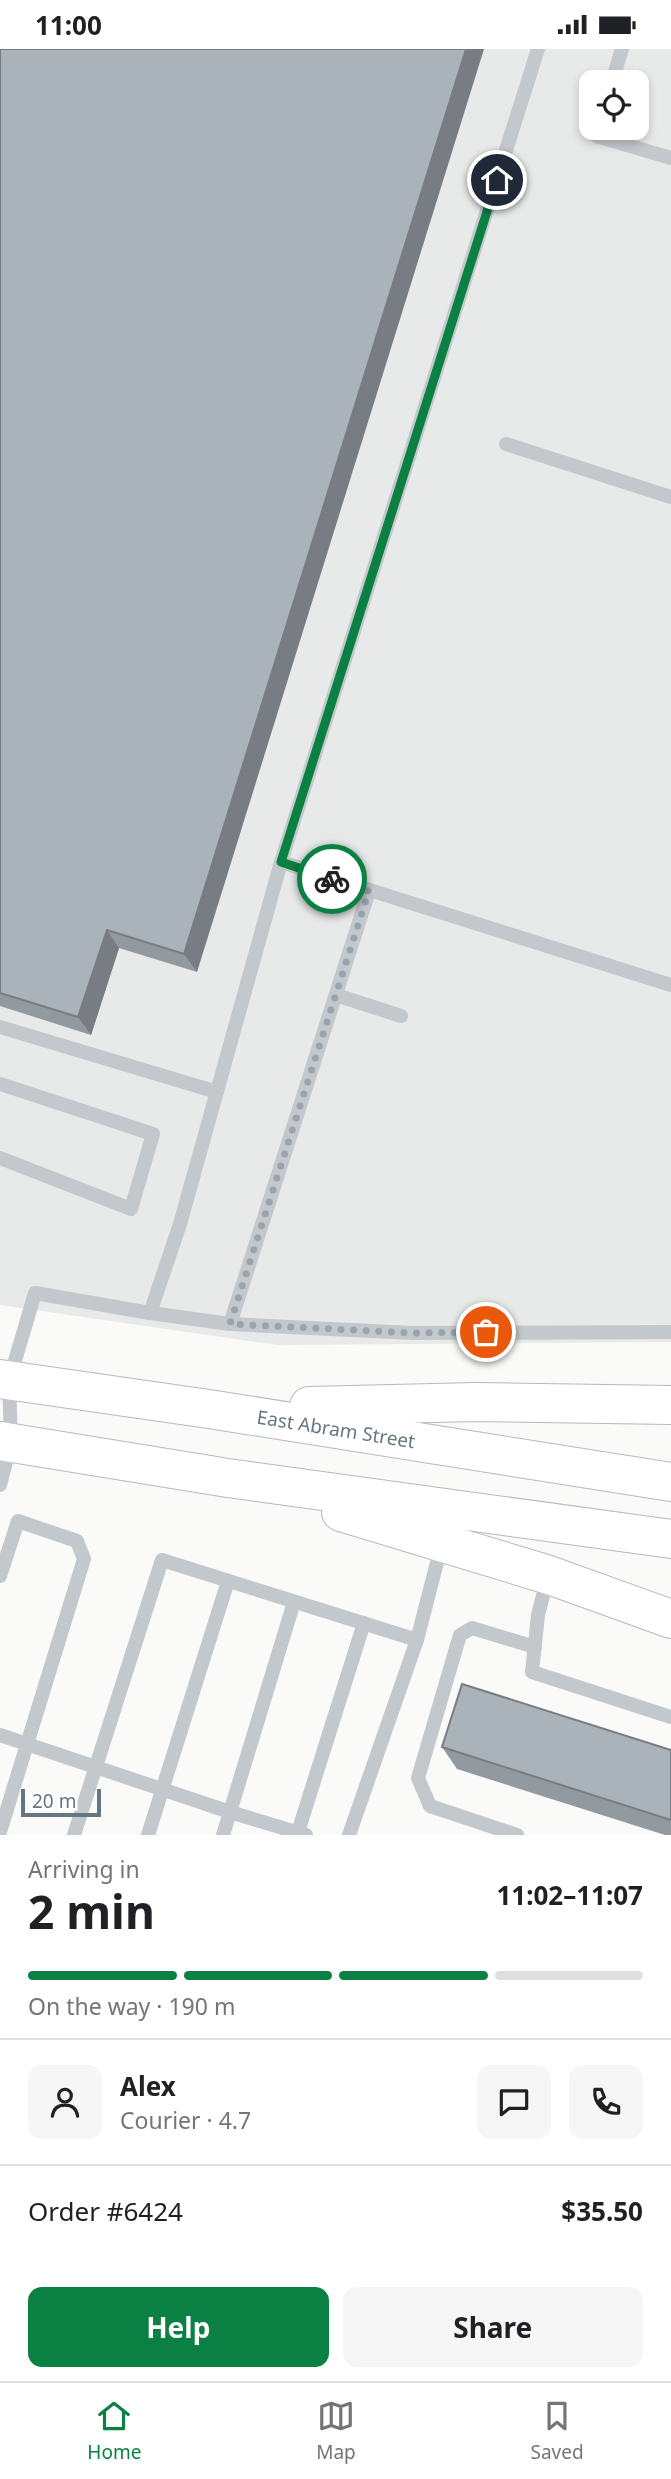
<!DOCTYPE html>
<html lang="en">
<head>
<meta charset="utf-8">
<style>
  :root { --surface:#fff; --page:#f6f6f6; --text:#202124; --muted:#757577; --line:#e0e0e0; --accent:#0b8043 }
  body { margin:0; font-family:"Noto Sans",sans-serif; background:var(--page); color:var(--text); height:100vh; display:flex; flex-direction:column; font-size:26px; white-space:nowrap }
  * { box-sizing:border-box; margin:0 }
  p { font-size:23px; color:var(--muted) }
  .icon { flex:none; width:38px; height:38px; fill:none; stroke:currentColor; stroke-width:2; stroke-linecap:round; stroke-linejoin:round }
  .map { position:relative; height:1786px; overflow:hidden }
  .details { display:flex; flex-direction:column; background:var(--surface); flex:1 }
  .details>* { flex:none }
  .controls { position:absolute; left:579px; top:21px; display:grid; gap:14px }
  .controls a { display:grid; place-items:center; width:70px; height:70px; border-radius:14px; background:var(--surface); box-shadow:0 4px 10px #0003; font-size:35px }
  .scale { position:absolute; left:21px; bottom:18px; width:80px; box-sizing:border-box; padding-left:7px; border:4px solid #657683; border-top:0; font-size:19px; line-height:24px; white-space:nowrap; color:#657683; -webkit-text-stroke:5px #fff; paint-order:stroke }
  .pin { position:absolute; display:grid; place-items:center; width:60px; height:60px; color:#fff; margin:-30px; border:4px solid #fff; border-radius:50%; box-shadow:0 2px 7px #0007 }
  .courier { position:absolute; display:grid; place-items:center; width:70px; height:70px; margin:-35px; border:5px solid #0b8043; border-radius:50%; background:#fff; color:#222; box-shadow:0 2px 9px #0007 }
  .overview em { font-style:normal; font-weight:700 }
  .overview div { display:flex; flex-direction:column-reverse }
  .overview { display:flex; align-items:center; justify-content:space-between; height:119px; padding:0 28px }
  h1 { font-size:46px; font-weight:700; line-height:52px }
  .bar { display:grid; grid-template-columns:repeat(4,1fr); gap:10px 7px; align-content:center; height:84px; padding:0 28px }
  .bar i { height:9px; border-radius:5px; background:var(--line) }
  .bar .current { background:var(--accent) }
  .bar p { grid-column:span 4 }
  .line { display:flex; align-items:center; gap:18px; padding:0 28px; border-top:2px solid var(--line) }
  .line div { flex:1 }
  .round { display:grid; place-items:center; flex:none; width:74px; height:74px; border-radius:14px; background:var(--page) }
  .action { display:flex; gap:14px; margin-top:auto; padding:14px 28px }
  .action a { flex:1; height:80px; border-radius:14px; background:var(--accent); color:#fff; font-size:28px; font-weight:700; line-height:80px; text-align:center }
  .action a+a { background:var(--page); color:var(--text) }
  .status { display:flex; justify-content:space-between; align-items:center; height:49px; padding:0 35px; background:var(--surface); direction:ltr }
  .status svg { height:19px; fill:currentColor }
  .dock { display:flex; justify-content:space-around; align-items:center; height:98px; border-top:2px solid var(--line); background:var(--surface); font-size:19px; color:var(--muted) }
  .dock a { display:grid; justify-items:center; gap:4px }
  .dock .current { color:var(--accent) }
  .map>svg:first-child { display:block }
</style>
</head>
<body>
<div class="status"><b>11:00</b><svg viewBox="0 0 49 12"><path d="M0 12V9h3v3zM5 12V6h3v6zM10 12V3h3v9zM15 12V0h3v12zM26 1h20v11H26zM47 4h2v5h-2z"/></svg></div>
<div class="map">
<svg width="671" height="1786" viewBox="0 0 671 1786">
  <rect width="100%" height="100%" fill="#fafaf8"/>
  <path fill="#e8e9e9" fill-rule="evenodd" d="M0,0H671V1293L277,1296L0,1256ZM592,33H637V79H592Z"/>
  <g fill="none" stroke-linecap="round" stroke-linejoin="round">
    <g stroke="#b3babf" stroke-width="40">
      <g id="secondary">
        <polyline points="0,1330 209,1360 671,1433"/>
        <polyline points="309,1357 476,1353 671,1356"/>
        <polyline points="0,1392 228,1429 671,1490"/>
        <polyline points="341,1463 549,1526 671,1570"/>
      </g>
    </g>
    <g stroke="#c3c8cc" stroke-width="14">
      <polyline points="612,33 622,0"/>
      <polyline points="599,79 596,87 671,109"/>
      <polyline points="506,395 671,448"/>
      <polyline points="281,813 671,936"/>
      <polyline points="336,946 401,967"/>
      <polyline points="0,978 217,1043"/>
      <polyline points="0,1035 153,1085 131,1160 0,1109"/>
      <polyline points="150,1264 180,1175 281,813 538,0"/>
      <polyline points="230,1275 413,1284 671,1283"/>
      <polyline points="0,1436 11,1394 9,1332 35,1244 150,1264 230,1275 369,842"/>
      <polyline points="0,1527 18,1472 77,1492 84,1510 0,1783"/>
      <polyline points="548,1527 538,1566 532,1623 671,1668"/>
      <polyline points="417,1591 442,1494"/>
      <polyline points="0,1686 230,1763 306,1786"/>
      <polyline points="74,1786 162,1511 417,1591 349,1786"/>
      <polyline points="148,1786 228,1532"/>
      <polyline points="223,1786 294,1553"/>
      <polyline points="297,1786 364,1574"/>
      <polyline points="517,1786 430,1757 418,1729 460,1586 472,1579 535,1598"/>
    </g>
    <use href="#secondary" stroke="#fff" stroke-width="38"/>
  </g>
  <g fill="#929a9f">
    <polygon points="0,0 197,923 119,899 91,986 0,957"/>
    <polygon points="442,1698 671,1701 671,1786 665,1786 457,1720"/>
  </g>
  <g fill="#777d82">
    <polygon points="466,0 484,0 197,923 184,905"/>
    <polygon points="107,881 119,899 91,986 78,968"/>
  </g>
  <g fill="#aab3b9" stroke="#777d82" stroke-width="2">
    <polygon points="0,0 466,0 184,905 107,881 78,968 0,944"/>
    <polygon points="462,1635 671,1701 671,1771 442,1698"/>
  </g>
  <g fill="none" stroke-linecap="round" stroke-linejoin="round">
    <polyline stroke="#99a4ac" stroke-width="7" stroke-dasharray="0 12.6" points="332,830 369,842 230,1275 413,1284 486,1283"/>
    <polyline stroke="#0b8043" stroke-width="9" points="332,830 281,813 497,131"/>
  </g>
  <g text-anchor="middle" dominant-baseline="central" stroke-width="7" stroke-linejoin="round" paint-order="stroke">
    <g font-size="19" fill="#657683" stroke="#fff">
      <text transform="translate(336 1380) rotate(9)">East Abram Street</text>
    </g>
  </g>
</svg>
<div class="controls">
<a><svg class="icon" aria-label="locate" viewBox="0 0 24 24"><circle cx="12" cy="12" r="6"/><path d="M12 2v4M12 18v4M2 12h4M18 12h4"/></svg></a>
</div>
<div class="scale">20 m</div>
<div class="pin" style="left:486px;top:1283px;background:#ea580c"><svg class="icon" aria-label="bag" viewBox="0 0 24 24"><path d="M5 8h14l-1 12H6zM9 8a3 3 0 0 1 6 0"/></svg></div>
<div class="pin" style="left:497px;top:131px;background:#1f2937"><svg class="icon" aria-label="home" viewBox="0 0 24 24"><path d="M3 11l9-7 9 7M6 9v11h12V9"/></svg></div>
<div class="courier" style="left:332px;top:830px"><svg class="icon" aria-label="bike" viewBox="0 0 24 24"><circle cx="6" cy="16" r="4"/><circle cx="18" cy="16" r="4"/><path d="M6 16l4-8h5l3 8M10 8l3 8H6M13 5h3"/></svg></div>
</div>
<section class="details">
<div class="overview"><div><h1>2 min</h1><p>Arriving in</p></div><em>11:02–11:07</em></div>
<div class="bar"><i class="current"></i><i class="current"></i><i class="current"></i><i></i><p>On the way · 190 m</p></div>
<div class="line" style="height:126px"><a class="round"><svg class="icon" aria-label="person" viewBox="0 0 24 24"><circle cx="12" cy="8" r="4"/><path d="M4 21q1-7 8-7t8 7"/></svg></a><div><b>Alex</b><p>Courier · 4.7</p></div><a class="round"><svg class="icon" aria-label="chat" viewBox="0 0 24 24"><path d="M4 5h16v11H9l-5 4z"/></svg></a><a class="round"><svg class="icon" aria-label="phone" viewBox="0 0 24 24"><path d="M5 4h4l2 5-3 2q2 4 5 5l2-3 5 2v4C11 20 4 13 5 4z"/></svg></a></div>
<div class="line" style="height:91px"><div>Order #6424</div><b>$35.50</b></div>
<div class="action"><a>Help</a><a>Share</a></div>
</section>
<nav class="dock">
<a class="current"><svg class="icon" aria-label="home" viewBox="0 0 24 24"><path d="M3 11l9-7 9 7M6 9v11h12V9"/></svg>Home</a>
<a><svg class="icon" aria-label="map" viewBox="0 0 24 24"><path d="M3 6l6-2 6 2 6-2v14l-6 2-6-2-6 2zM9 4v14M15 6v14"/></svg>Map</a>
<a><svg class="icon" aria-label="saved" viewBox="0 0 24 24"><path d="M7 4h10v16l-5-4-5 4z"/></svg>Saved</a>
</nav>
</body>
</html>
